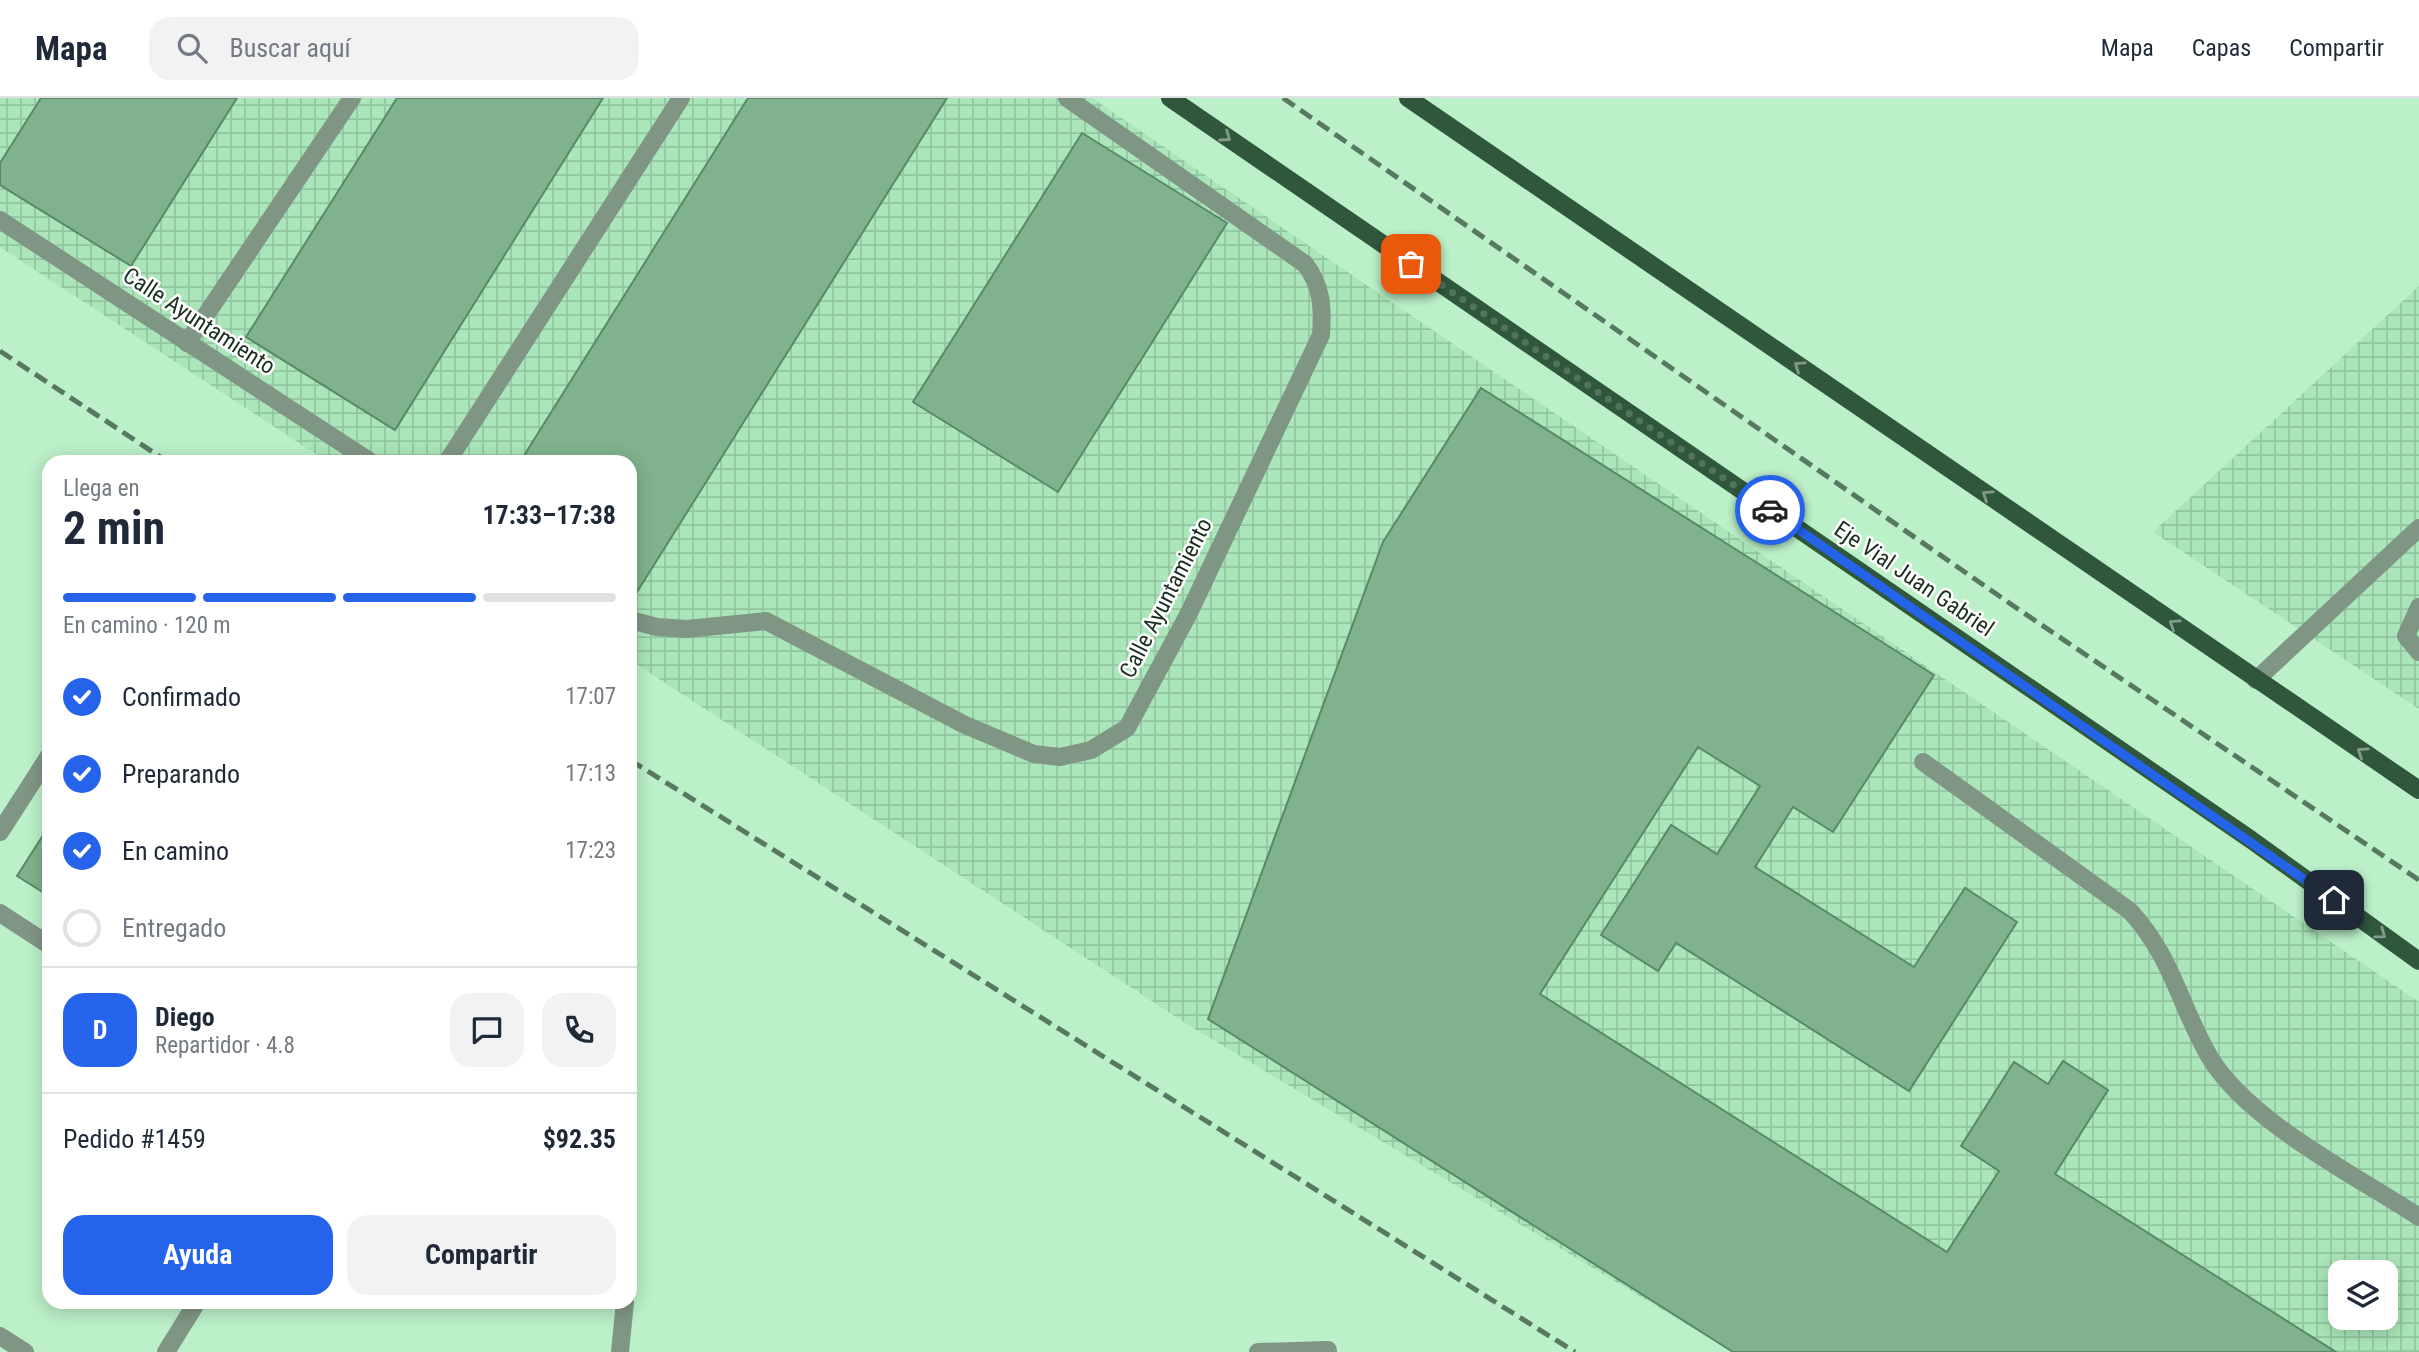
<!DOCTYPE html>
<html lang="es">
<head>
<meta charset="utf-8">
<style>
  :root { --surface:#fff; --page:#f2f2f3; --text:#1f2937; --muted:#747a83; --line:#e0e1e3; --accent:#2563eb }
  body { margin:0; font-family:"Roboto Condensed",sans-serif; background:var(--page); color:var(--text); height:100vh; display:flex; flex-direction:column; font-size:26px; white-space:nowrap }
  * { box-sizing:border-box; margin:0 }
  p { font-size:23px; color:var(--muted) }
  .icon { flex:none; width:38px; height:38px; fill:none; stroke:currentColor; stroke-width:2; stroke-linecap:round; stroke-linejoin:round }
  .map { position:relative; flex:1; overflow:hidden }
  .details { position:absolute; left:42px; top:357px; width:595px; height:854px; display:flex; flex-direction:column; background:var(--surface); border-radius:21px; box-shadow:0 4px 18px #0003 }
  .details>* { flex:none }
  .controls { position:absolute; left:2328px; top:1162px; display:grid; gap:14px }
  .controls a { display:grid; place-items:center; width:70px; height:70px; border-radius:14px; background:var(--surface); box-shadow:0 4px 18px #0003; font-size:35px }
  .pin { position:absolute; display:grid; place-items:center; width:60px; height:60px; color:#fff; margin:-30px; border-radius:14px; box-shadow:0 4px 10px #0006 }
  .courier { position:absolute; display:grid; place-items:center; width:70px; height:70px; margin:-35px; border:5px solid #2563eb; border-radius:50%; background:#fff; color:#222; box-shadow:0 2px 9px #0007 }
  .overview em { font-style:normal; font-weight:700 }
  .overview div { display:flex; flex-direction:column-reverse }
  .overview { display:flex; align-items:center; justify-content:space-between; height:119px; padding:0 21px }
  h1 { font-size:46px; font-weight:700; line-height:52px }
  .bar { display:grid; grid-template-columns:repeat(4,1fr); gap:10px 7px; align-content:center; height:84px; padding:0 21px }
  .bar i { height:9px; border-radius:5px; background:var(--line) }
  .bar .on { background:var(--accent) }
  .bar p { grid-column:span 4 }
  .line { display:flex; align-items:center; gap:18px; padding:0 21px; border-top:2px solid var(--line) }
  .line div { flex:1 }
  .round { display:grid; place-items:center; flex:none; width:74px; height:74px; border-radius:21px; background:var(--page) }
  ol { padding:0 21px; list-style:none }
  li { display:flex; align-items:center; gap:21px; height:77px }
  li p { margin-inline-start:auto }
  li .icon { padding:7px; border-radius:50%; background:var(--accent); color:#fff; stroke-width:4 }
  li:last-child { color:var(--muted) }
  li i { width:38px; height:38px; border:4px solid var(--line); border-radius:50% }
  .primary-button { display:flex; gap:14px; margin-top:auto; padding:14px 21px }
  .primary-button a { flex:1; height:80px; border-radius:21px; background:var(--accent); color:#fff; font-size:28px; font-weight:700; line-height:80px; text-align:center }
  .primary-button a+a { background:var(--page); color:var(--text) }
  header { display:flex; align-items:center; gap:42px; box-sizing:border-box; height:98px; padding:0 35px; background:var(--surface); border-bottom:2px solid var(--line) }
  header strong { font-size:33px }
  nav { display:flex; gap:38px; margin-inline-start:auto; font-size:24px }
  .search { width:490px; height:63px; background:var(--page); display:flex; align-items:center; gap:18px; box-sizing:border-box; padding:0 24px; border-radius:21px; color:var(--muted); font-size:26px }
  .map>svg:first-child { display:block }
</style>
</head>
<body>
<header>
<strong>Mapa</strong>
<div class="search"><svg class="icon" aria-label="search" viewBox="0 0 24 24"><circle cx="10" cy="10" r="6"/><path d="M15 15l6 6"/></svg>Buscar aquí</div>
<nav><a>Mapa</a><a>Capas</a><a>Compartir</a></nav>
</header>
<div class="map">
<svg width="2419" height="1254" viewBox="0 0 2419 1254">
  <defs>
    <pattern id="industrial-grid" width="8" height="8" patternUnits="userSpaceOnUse" patternTransform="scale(1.75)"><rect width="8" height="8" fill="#aae6b9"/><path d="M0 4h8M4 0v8" fill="none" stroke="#92c69f"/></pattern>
  </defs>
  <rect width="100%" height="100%" fill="#bbf0c8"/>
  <g fill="url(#industrial-grid)" fill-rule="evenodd">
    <path d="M0,0H1092L2419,904V1254H1733L1190,928L630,562V364H328L0,149ZM2340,1174H2385V1220H2340Z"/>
    <polygon points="2419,188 2419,611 2153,434"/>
  </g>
  <g fill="#80b28d" stroke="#598a67" stroke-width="2">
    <polygon points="41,0 237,0 131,168 0,87 0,65"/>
    <polygon points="397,0 603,0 395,332 246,239"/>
    <polygon points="748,0 947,0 637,494 630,490 630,364 520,364"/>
    <polygon points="1082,35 1227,125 1058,394 913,304"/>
    <polygon points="1481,290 1934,577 1833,734 1793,709 1755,769 1914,869 1965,790 2017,824 1909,993 1676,845 1658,873 1601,837 1671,727 1717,756 1760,688 1698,649 1540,896 1947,1154 1999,1073 1961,1048 2014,964 2048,986 2063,963 2108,992 2055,1076 2336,1254 1733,1254 1208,921 1383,444"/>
    <polygon points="49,728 49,798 17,778"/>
  </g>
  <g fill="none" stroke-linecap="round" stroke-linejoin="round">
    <g stroke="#809685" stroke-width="18">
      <polyline points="0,122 371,364"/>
      <polyline points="187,245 352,0"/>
      <polyline points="447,364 681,0"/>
      <polyline points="2419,509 2406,538 2419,554"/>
      <path d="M630,522L657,529L687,531L766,523L965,627L1034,656L1060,659L1091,652L1127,630L1188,517L1321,237C1323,210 1322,188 1305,166L1067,0"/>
      <polyline points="2256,582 2419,430"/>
      <path d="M1923,664L2130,813C2173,860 2179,906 2209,958C2247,1023 2355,1077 2419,1119"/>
      <polyline points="0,734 49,658"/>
      <polyline points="0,815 49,847"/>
      <polyline points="0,1238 25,1254"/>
      <polyline points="166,1254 197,1204"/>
      <polyline points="620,1254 625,1204"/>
      <polyline points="1258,1254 1328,1252"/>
    </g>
    <g stroke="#30573c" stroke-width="18">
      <polyline points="1170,0 2250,741 2419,863"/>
      <polyline points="1408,0 2419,692"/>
    </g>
    <g stroke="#587961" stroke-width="5" stroke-dasharray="14 7" stroke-linecap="butt">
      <polyline points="1283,0 2015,509 2419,782"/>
      <polyline points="0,253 168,364"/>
      <polyline points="630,662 1575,1254"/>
    </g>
  </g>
  <defs><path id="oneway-chevron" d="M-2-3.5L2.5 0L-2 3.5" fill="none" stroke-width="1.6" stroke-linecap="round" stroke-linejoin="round" transform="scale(1.75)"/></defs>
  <g stroke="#839a8a">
    <use href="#oneway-chevron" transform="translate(1226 39) rotate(35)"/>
    <use href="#oneway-chevron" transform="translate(1799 268) rotate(-146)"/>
    <use href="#oneway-chevron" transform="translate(1987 397) rotate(-146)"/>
    <use href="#oneway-chevron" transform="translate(2174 526) rotate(-146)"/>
    <use href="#oneway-chevron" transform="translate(2362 654) rotate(-146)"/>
    <use href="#oneway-chevron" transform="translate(2381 836) rotate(36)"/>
  </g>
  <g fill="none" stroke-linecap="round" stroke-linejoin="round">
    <polyline stroke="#52735b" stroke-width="7" stroke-dasharray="0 12.6" points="1411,166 1770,412"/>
    <polyline stroke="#2563eb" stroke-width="9" points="1770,412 2334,802"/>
  </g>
  <g text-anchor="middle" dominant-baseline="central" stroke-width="5" stroke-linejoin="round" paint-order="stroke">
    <g font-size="23" fill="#1a2f20" stroke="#fff">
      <text transform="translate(199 223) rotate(33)">Calle Ayuntamiento</text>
      <text transform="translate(1914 481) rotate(34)">Eje Vial Juan Gabriel</text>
      <text transform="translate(1166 500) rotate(-63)">Calle Ayuntamiento</text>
    </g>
  </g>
</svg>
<div class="controls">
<a><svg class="icon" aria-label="layers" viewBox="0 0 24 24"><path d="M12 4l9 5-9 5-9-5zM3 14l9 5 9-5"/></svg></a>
</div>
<div class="pin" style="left:1411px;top:166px;background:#ea580c"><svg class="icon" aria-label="bag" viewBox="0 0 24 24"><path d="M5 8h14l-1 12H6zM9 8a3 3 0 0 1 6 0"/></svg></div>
<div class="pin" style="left:2334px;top:802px;background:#1f2937"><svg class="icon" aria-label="home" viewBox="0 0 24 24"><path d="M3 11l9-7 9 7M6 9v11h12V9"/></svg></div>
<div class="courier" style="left:1770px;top:412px"><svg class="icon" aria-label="car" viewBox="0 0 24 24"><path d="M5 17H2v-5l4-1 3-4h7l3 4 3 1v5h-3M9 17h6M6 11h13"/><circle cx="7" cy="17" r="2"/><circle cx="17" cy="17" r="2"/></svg></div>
<section class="details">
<div class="overview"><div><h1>2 min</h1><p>Llega en</p></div><em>17:33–17:38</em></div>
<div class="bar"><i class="on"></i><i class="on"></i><i class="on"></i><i></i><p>En camino · 120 m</p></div>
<ol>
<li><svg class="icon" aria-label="check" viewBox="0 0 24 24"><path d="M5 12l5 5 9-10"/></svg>Confirmado<p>17:07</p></li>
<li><svg class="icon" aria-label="check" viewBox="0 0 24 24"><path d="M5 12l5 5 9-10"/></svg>Preparando<p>17:13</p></li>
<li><svg class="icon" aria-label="check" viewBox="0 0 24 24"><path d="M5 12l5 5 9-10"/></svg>En camino<p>17:23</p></li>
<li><i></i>Entregado</li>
</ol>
<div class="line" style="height:126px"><b class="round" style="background:var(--accent);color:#fff">D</b><div><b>Diego</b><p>Repartidor · 4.8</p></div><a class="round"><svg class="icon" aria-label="chat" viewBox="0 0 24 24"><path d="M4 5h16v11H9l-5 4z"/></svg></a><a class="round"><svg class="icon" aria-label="phone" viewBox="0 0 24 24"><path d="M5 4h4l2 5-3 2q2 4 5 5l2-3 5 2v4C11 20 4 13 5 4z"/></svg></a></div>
<div class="line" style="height:91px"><div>Pedido #1459</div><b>$92.35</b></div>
<div class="primary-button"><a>Ayuda</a><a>Compartir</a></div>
</section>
</div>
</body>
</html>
